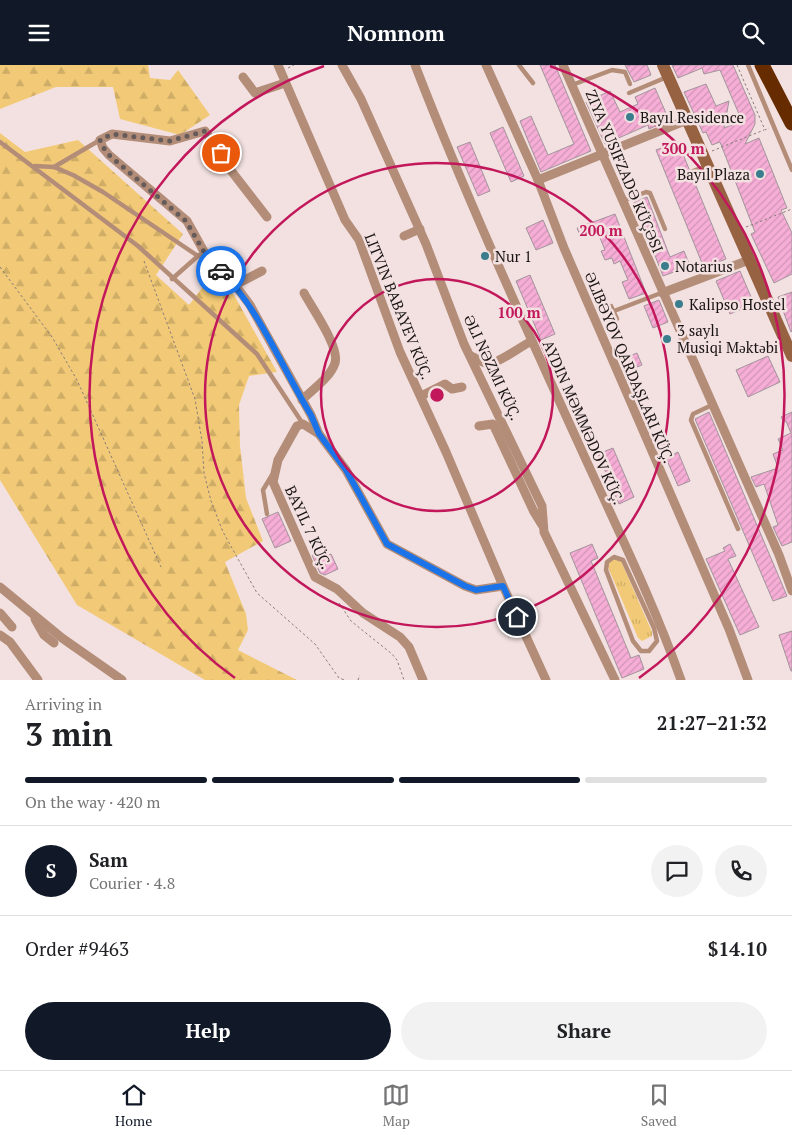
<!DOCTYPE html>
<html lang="en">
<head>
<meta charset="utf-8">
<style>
  :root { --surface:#fff; --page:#f2f2f2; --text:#202124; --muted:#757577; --line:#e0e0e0; --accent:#111827 }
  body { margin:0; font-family:"PT Serif",serif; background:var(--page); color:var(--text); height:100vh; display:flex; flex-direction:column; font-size:19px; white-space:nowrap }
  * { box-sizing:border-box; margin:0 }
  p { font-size:16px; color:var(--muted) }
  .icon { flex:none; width:28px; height:28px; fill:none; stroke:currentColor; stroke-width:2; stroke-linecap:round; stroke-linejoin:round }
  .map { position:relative; height:615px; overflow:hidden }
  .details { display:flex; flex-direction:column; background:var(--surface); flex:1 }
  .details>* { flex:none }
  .pin { position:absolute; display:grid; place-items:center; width:42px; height:42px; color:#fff; margin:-21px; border:2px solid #fff; border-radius:50%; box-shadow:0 1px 5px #0007 }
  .courier { position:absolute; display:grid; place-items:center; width:50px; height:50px; margin:-25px; border:4px solid #1a73e8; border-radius:50%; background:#fff; color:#222; box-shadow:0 1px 6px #0007 }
  .head em { font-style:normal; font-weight:800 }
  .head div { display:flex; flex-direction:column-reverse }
  .head { display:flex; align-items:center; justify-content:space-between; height:85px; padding:0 25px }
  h1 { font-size:32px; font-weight:800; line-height:38px }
  .bar { display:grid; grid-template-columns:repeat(4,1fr); gap:8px 5px; align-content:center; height:60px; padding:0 25px }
  .bar i { height:6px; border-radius:4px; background:var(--line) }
  .bar .on { background:var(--accent) }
  .bar p { grid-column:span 4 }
  .line { display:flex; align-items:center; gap:12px; padding:0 25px; border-top:1px solid var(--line) }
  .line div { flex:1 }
  .round { display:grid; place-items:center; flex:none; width:52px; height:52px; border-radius:26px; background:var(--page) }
  .action { display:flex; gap:10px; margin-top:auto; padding:10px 25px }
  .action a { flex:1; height:58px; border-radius:30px; background:var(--accent); color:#fff; font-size:20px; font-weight:800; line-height:58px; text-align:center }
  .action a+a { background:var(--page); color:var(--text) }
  header { display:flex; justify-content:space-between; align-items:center; height:65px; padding:0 25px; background:var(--accent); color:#fff; font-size:22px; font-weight:800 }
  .tab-bar { display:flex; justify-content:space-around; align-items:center; height:70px; border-top:1px solid var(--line); background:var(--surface); font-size:14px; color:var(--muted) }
  .tab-bar a { display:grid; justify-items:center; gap:2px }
  .tab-bar .on { color:var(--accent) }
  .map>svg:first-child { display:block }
</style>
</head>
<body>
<header><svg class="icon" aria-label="menu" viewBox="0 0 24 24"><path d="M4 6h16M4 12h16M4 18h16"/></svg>Nomnom<svg class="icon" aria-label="search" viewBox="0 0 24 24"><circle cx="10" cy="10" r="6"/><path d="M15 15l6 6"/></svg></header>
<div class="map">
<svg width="792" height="615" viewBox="0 0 792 615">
  <defs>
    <pattern id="forest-firs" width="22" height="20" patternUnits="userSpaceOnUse" patternTransform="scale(1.25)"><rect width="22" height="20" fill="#f2ca77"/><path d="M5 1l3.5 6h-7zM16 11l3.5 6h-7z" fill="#cfad66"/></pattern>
    <pattern id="park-tufts" width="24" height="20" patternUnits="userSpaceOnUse" patternTransform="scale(1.25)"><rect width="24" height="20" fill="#f2ca77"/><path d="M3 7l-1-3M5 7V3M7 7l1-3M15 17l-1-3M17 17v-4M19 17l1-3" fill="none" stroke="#cfad66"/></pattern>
    <pattern id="building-hatch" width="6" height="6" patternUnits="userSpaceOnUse" patternTransform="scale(1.25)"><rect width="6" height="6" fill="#f6aed6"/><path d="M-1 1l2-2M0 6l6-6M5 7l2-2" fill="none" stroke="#d295b7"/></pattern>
  </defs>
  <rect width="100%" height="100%" fill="#f3e1e1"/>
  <g fill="url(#forest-firs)">
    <polygon points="0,0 148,0 150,13 170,15 178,5 210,50 180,70 120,54 113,22 56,22 0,44"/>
    <polygon points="0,68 25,87 78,75 183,169 156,210 189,240 212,210 234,230 277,307 249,311 239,340 240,381 246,433 263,476 225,497 246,549 248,565 238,585 297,615 205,615 77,540 0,415"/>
  </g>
  <polygon fill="url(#park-tufts)" points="614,493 621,496 652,567 652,571 642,576 638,573 608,502 609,496"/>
  <g fill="url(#building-hatch)" stroke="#a2949b">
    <polygon points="540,0 555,0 591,86 541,107 520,56 531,51 548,90 574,79"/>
    <polygon points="625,0 647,0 651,10 634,17"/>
    <polygon points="672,0 733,0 755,50 755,59 745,79 759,73 787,143 781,145 792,168 792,209 774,218 751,169 755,167 720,77 712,80 706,67 703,68 684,27 706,19 716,41 729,36 724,63 742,56 720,5 704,9 702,3 678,13"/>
    <polygon points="655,23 669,55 649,64 648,60 605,79 586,37 610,26 620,47 638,39 635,32"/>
    <polygon points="503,62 524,111 511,117 490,68"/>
    <polygon points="470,77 490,126 478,131 457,82"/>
    <polygon points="678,77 726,194 704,203 656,85"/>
    <polygon points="647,132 670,192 684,186 690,201 663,211 634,137"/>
    <polygon points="615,149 646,228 629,234 622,217 628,215 620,196 614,199 612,193 605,195 601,186 605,185 596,163 580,170 577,163"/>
    <polygon points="543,155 553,178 536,185 526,163"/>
    <polygon points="740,206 754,239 730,249 716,216"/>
    <polygon points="530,210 555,269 541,275 516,216"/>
    <polygon points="792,227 792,266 791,267 778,232"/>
    <polygon points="659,235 668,257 653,263 644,241"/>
    <polygon points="637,288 642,300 625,307 620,295"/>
    <polygon points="768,291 780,317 748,332 736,305"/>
    <polygon points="709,347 787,531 773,536 695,354"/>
    <polygon points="792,347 792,477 782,481 773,462 778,460 764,419 756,422 751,412 778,403 773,389 783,385 778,374 791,368 786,356 784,357 781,352"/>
    <polygon points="613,383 634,432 619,439 598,389"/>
    <polygon points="678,387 690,416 678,421 666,393"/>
    <polygon points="278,447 291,476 275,483 262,454"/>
    <polygon points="592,479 598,493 591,496 631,593 639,590 644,604 622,613 570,488"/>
    <polygon points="730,479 736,491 728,494 759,562 740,570 706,494 725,486 723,483"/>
    <polygon points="319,487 321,493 331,489 338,504 325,510 320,508 312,490"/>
    <polygon points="792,566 792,606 791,606 779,570"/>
  </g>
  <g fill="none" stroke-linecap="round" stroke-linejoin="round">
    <g stroke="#887c7c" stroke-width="1" stroke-dasharray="2.5 2.5" stroke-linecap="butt">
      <polyline points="737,0 765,65 769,63"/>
      <polyline points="288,3 294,0"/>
      <polyline points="712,86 764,65"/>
      <polyline points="746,162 792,144"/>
      <polyline points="144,196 195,334 202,376 204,408 211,436 223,467 257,528 315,579 339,613 345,615"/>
      <polyline points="0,202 52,272 77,315 161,502"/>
      <polyline points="339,538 351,556 392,589 397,595 404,615"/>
      <polyline points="358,615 360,610"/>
    </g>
    <g stroke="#b38d78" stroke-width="4.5">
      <polyline points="519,0 533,18"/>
      <polyline points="748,0 792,105"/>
      <polyline points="572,20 612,5 625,7 630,19"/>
      <polyline points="629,28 667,12"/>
      <polyline points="0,77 138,181 257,289 303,359"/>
      <polyline points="35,101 54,102 73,110 103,127 198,191"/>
      <polyline points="54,102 100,75"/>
      <polyline points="693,106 706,101"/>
      <polyline points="623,136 646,127 650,128 665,164"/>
      <polyline points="172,214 199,190"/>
      <polyline points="611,241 617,254"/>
      <polyline points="614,246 661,228"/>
      <polyline points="712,340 693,349 691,355 738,464"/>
      <polyline points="267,449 263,425 272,410"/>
      <polygon points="614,492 623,495 654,563 657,576 649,586 641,586 633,576 606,505 607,497"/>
    </g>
    <g stroke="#b38d78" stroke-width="9">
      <polyline points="278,0 345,155 359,175 400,287 446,387 503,521 546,615"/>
      <polyline points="342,0 361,34 426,179 464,279 542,441 544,467 615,615"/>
      <path d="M415,0C464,127 521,252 577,375C613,455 652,533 681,615"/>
      <polyline points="486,0 538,115 564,183 729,564 748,615"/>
      <polyline points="563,0 779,490 792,526"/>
      <polyline points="243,12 255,28 285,18"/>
      <polyline points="538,115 687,55"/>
      <polyline points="267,152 229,103 205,66 170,76 112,69 100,75 103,83 109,90 187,156 207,192 235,220 250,240 311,350 319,369 346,405 387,479 465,521 476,525 503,521"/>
      <polyline points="404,171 420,164"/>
      <polyline points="235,220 262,206"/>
      <polyline points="662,228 749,195"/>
      <path d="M471,291C477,293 482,299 489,299C499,298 521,281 532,276"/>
      <polyline points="421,331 445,319 452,324 462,322"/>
      <path d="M302,335C313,324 330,313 335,298C340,282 312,243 304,228"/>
      <polyline points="479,361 493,359 534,447 542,460"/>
      <polyline points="319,369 303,359 297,361 278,395 273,417 315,512 337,524 363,548 400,572 409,582 423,615"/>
      <polyline points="0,522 62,573 122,615"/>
      <polyline points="0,548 12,562"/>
      <polyline points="35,554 44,570 54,578"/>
      <polyline points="0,570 10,577 38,615"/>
    </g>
    <polyline stroke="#976242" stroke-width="12" points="663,0 792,291"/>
    <polyline stroke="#662c00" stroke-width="15" points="762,0 792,58"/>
  </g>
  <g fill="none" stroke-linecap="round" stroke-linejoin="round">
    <polyline stroke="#655b5b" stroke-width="5" stroke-dasharray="0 9" points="221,206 207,192 186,156 109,90 103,82 100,75 112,69 170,76 205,66 221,88"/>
    <path stroke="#1a73e8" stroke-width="6" d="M221,206C260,245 282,303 311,350L319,369L346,405L387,479L465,521L476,525L503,521L517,552"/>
  </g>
  <g fill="none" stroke="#c2185b" stroke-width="2.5">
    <circle cx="437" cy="330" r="116"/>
    <circle cx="437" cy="330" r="232"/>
    <path d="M235 613A348 348 0 0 1 324 1M550 1A348 348 0 0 1 639 613"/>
  </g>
  <g fill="#3a7e8d" stroke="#f3e1e1" stroke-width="2">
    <circle cx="630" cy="52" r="5"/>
    <circle cx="760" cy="109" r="5"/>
    <circle cx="485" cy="191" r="5"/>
    <circle cx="665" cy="201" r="5"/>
    <circle cx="679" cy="239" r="5"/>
    <circle cx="667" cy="274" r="5"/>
  </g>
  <g text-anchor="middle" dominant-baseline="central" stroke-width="5" stroke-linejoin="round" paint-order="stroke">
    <g font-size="15" fill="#191313" stroke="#f3e1e1" text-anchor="start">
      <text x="640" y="52">Bayıl Residence</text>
      <text x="750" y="109" text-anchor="end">Bayıl Plaza</text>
      <text x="495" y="191">Nur 1</text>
      <text x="675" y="201">Notarius</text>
      <text x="689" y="239">Kalipso Hostel</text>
      <text x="677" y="265">3 saylı<tspan x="677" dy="17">Musiqi Məktəbi</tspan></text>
    </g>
    <g font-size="15" fill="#191313" stroke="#f3e1e1">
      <text transform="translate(625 106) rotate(67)">ZIYA YUSIFZADƏ KÜÇƏSI</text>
      <text transform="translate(399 241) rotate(68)">LITVIN BABAYEV KÜÇ.</text>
      <text transform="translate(493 302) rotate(65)">ƏLI NƏZMI KÜÇ.</text>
      <text transform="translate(630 302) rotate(67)">ƏLIBƏYOV QARDAŞLARI KÜÇ.</text>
      <text transform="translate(584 357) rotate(66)">AYDIN MƏMMƏDOV KÜÇ.</text>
      <text transform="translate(309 462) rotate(65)">BAYIL 7 KÜÇ.</text>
    </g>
  </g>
  <circle cx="437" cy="330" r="8" fill="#c2185b" stroke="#f3e1e1" stroke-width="2.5"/>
  <g font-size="15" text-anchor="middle" font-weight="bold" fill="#c2185b" stroke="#f3e1e1" stroke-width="5" stroke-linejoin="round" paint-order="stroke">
    <text x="683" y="89">300 m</text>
    <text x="601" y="171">200 m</text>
    <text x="519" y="253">100 m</text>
  </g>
</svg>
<div class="pin" style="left:221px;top:88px;background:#ea580c"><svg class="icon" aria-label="bag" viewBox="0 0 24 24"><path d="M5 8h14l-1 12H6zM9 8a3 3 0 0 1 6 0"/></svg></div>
<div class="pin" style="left:517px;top:552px;background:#1f2937"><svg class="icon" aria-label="home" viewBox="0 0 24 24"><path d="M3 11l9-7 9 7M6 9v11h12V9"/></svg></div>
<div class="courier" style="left:221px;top:206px"><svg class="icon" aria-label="car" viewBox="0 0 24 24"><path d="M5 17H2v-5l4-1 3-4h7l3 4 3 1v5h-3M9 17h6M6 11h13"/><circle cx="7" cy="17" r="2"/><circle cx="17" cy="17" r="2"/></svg></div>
</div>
<section class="details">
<div class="head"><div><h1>3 min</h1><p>Arriving in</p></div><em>21:27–21:32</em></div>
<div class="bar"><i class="on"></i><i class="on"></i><i class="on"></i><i></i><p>On the way · 420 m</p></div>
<div class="line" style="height:90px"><b class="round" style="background:var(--accent);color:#fff">S</b><div><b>Sam</b><p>Courier · 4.8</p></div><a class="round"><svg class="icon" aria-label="chat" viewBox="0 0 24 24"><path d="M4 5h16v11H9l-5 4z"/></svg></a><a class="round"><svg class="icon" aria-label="phone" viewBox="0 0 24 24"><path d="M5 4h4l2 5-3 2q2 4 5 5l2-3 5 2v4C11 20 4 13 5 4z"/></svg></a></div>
<div class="line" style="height:65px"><div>Order #9463</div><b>$14.10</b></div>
<div class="action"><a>Help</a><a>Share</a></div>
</section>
<nav class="tab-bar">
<a class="on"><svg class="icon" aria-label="home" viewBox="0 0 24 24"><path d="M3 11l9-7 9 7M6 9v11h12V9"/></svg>Home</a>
<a><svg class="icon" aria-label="map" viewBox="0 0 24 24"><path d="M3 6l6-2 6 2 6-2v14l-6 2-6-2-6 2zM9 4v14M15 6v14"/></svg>Map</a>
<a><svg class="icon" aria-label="saved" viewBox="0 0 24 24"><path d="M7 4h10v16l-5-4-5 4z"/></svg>Saved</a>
</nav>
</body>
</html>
